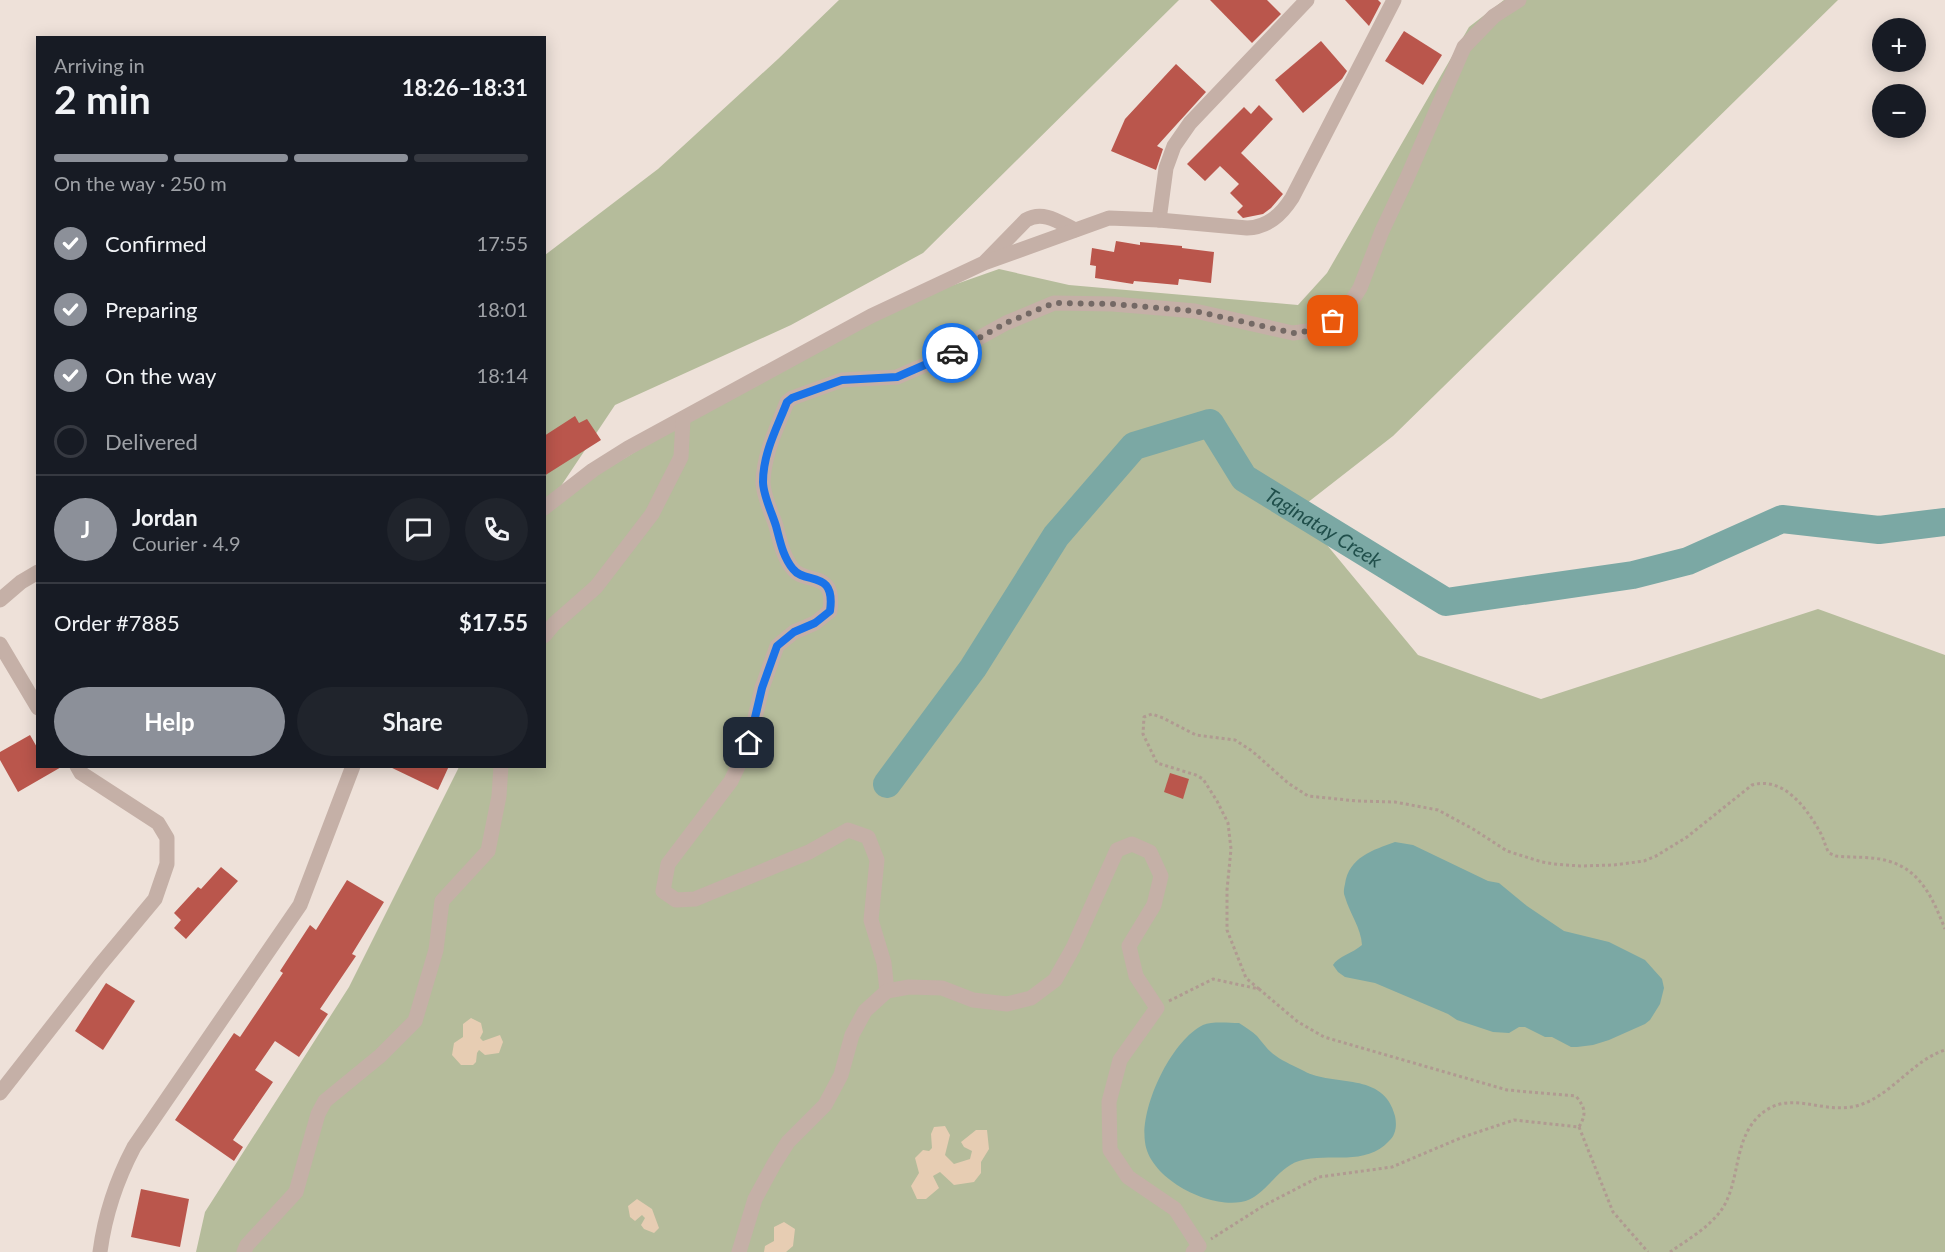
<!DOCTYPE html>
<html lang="en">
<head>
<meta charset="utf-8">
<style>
  :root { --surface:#171b24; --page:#20242c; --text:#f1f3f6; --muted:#9ea1a6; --line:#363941; --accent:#8c9099 }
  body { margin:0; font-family:Lato,sans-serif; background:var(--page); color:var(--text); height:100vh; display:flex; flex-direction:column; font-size:22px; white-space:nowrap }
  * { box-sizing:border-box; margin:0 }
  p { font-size:20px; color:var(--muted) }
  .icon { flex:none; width:33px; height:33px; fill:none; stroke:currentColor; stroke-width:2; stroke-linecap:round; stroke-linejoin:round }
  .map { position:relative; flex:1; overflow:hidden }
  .panel { position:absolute; left:36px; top:36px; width:510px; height:732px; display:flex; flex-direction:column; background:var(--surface); border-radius:0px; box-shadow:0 3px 15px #0003 }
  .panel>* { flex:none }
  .tools { position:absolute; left:1872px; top:18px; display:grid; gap:12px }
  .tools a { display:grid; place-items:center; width:54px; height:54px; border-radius:50%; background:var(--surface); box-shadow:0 3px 15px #0003; font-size:30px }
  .pin { position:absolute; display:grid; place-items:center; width:51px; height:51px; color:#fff; margin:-26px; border-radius:12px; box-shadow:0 3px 9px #0006 }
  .courier { position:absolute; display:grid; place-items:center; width:60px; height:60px; margin:-30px; border:4px solid #1a73e8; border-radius:50%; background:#fff; color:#222; box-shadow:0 2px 8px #0007 }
  .overview em { font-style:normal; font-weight:700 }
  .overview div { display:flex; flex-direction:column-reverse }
  .overview { display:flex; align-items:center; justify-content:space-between; height:102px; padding:0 18px }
  h1 { font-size:39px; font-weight:700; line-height:45px }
  .bar { display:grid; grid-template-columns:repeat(4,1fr); gap:9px 6px; align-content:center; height:72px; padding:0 18px }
  .bar i { height:8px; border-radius:4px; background:var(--line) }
  .bar .on { background:var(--accent) }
  .bar p { grid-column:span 4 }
  .line { display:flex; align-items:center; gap:15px; padding:0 18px; border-top:2px solid var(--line) }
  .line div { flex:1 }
  .round { display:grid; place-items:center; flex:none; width:63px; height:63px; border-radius:32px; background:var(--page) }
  ol { padding:0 18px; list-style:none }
  li { display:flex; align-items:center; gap:18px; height:66px }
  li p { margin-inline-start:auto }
  li .icon { padding:6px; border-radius:50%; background:var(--accent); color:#fff; stroke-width:4 }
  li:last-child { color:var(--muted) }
  li i { width:33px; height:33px; border:3px solid var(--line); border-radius:50% }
  .cta { display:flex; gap:12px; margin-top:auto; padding:12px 18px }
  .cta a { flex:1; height:69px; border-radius:36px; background:var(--accent); color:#fff; font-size:24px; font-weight:700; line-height:69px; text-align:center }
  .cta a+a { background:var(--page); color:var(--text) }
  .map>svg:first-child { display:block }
</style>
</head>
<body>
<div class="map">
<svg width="1945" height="1252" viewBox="0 0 1945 1252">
  <rect width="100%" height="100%" fill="#eee1d9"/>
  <polygon fill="#b5bc9b" points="839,0 1179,0 923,253 791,325 615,405 549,504 706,409 875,321 945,288 999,269 1069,285 1298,305 1327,273 1469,27 1504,0 1838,0 1393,436 1298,510 1418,655 1541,699 1818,609 1945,655 1945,1252 196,1252 205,1212 349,987 459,767 544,766 545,255 658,169 778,59"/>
  <g fill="#e7cdb3">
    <polygon points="471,1018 481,1023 483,1032 480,1038 483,1041 500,1035 503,1042 499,1053 485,1055 479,1050 477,1053 476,1062 473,1065 461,1065 452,1055 454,1043 463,1037 463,1024"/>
    <polygon points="945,1126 950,1135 945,1155 954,1164 970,1159 972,1151 964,1147 961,1142 976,1130 987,1130 989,1149 981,1162 981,1173 974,1182 954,1185 940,1172 933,1176 939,1188 926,1199 917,1199 911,1186 919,1173 915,1158 923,1150 929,1151 932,1148 931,1134 934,1127"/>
    <polygon points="637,1199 652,1209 659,1228 654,1233 644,1229 641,1225 645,1218 642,1215 635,1221 630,1217 628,1206"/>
    <polygon points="784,1222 795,1229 793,1246 786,1252 764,1252 765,1246 774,1241 774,1227"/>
  </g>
  <g fill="#7ba8a4">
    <path d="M1395,842L1413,845L1488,881L1499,883L1527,906L1564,931L1609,942L1645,960L1662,979L1664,988L1660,1004L1650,1020L1645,1024L1609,1040L1593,1045L1577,1047H1571L1552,1037H1545L1525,1027H1519L1509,1033L1493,1032L1457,1020L1448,1014L1375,983L1345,977L1338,972L1333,965C1337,957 1353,953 1362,945C1361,928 1350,914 1345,897C1343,893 1344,889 1345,884C1349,857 1373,850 1395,842Z"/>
    <path d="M1239,1023C1245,1027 1252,1031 1257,1036C1263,1043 1268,1051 1276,1056C1284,1062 1295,1066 1304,1071C1333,1087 1384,1071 1395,1116C1397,1125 1396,1135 1389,1141C1365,1167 1330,1152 1299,1161C1276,1168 1265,1198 1241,1202C1207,1208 1149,1178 1145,1142C1140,1107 1171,1041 1203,1025C1212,1021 1229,1023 1239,1023Z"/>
  </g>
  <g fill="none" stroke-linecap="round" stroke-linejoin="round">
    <path stroke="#7ba8a4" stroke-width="28" id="s1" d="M887,784L973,668L1056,536L1134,446L1210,423L1244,478L1446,602L1633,575L1688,561L1782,519L1879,530L1945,522"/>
  </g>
  <g fill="#ba564c">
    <polygon points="1210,0 1267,0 1281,14 1252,43"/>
    <polygon points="1345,0 1378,0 1381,3 1369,26"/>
    <polygon points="1404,31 1442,55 1423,85 1385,61"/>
    <polygon points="1321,41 1347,71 1342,79 1303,113 1275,80"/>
    <polygon points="1176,64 1206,92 1157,146 1163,149 1156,170 1111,151 1125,119"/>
    <polygon points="1259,105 1273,119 1241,153 1283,194 1271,208 1263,214 1243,218 1237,212 1243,206 1230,193 1239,184 1220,166 1205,181 1187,164 1244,107 1251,114"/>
    <polygon points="1116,241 1140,245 1140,242 1182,246 1182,248 1214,252 1211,283 1179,279 1178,285 1134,281 1133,284 1095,278 1096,266 1090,265 1092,248 1114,252"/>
    <polygon points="575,416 579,423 587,419 601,440 544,476 544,436"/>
    <polygon points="30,735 38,749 38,766 63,766 18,792 0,760 0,752"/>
    <polygon points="388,766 449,766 438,790"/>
    <polygon points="1170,773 1189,779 1183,799 1164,792"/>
    <polygon points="221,867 238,881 186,939 174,928 181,920 174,913 198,887 201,889"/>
    <polygon points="347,880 384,902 352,954 356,956 320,1009 328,1014 299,1057 275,1041 255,1070 273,1082 233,1140 243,1147 234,1161 175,1120 234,1033 240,1037 283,973 280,971 310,925 316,930"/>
    <polygon points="106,983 135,1001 103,1050 75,1031"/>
    <polygon points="141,1189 189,1199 180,1247 131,1237"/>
  </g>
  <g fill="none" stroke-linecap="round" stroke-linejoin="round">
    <g stroke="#b09a91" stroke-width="3" stroke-dasharray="3 3" stroke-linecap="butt">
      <path d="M1259,989L1246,978L1227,930V890L1231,849L1228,823L1217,801L1203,779L1196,775L1157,763L1143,734L1144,717L1152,714L1163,718L1196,735L1235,740L1252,751L1288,783L1308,796L1357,801L1395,802L1438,810L1473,829L1507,851L1542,862L1554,864L1580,866L1614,865L1644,861L1656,856L1687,837L1752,785C1783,776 1806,807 1820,832C1824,839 1825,846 1829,853L1836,856C1853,858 1872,856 1888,861C1921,870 1933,899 1945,929"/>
      <path d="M1169,1001L1213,979L1259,989L1298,1022L1324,1037L1507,1090L1576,1096C1585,1108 1587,1113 1579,1127L1514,1120L1463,1137L1392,1167L1319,1177L1263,1206L1211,1239"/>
      <polyline points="1579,1127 1613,1212 1648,1252"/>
      <path d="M1670,1252C1690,1238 1717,1223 1727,1200C1739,1173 1736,1141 1756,1119C1786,1086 1820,1115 1856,1106C1891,1097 1911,1061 1945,1050"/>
    </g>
    <g stroke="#c5b0a7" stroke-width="15">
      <polyline points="1159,220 1166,168 1174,146 1190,123 1307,0"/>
      <path d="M986,261L1026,220C1043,210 1059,222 1075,230"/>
      <path d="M544,508L593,470L628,448L871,316L984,263L1109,218L1159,220L1247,228C1268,227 1281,215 1292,198L1394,0"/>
      <polyline points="0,600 21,582 38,572"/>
      <polyline points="544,636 554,624 596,587 652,514 681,457 683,419"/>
      <polyline points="0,644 38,708"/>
      <path d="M887,991L884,963L871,920L877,860L868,837L848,830L809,852L695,899L676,900L663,891L668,864L731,781L749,743L762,688L777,646L794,632L815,623L830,611C836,569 805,585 793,569C783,557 780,541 776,526C772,513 763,496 763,482C764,453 777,428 787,402L792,398L842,380L897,377L948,355L1006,323L1054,303L1113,304L1195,311L1293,333L1322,329L1344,313L1360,288L1382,231L1407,178L1464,47L1494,16L1519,0"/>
      <polyline points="0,1093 100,965 155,899 167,864 167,838 158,823 81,773 77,766"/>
      <path d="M100,1252C105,1214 116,1181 134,1147L300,905L353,766"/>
      <polyline points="244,1252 247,1245 296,1192 318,1114 325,1101 380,1056 415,1021 436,950 442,901 488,851 499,796 501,766"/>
      <polyline points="739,1252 755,1199 774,1164 788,1142 825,1105 841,1075 852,1035 865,1011 887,991 909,987 942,988 973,1000 1007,1004 1031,998 1055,980 1073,948 1117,850 1132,844 1150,852 1161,876 1154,905 1129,946 1136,976 1157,1008 1120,1060 1109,1102 1110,1150 1128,1177 1175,1209 1199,1246 1193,1252"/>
    </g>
  </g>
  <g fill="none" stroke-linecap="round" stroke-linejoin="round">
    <polyline stroke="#746965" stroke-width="6" stroke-dasharray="0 10.8" points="952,353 1006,323 1054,303 1113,304 1195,311 1293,333 1322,329 1333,321"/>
    <path stroke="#1a73e8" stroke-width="8" d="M749,743L762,688L777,646L794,632L815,623L830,611C836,569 805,585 793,569C783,557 780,541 776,526C772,513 763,495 763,482C763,453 777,428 787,402L792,398L842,380L897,377L952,353"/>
  </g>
  <g text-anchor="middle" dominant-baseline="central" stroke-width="5" stroke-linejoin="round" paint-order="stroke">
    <g font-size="20" font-style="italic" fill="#204f4b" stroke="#f7ece5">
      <text stroke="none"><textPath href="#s1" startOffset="657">Taginatay Creek</textPath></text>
    </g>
  </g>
</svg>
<div class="tools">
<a>+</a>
<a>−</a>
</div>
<div class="pin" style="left:1333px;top:321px;background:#ea580c"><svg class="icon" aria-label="bag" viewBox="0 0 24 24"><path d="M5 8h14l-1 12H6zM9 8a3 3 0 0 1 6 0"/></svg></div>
<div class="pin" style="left:749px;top:743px;background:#1f2937"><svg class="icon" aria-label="home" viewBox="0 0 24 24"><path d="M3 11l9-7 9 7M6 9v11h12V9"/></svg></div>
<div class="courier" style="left:952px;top:353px"><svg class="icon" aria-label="car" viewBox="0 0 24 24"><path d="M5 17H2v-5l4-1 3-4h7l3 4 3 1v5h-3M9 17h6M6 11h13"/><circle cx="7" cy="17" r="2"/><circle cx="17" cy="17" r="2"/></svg></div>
<section class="panel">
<div class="overview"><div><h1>2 min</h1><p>Arriving in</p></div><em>18:26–18:31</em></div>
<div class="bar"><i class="on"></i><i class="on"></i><i class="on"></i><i></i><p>On the way · 250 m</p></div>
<ol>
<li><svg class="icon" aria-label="check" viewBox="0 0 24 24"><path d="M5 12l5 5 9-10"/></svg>Confirmed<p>17:55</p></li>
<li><svg class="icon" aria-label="check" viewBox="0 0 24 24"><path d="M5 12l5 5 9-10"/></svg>Preparing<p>18:01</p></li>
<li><svg class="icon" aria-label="check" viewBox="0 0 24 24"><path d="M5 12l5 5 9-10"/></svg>On the way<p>18:14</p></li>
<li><i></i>Delivered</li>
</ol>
<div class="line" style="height:108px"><b class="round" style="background:var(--accent);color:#fff">J</b><div><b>Jordan</b><p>Courier · 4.9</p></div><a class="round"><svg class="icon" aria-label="chat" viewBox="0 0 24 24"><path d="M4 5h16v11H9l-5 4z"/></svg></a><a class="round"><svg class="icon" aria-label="phone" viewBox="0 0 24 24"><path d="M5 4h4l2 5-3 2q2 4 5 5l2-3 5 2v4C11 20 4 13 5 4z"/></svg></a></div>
<div class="line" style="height:78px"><div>Order #7885</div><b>$17.55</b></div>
<div class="cta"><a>Help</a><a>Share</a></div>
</section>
</div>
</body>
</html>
